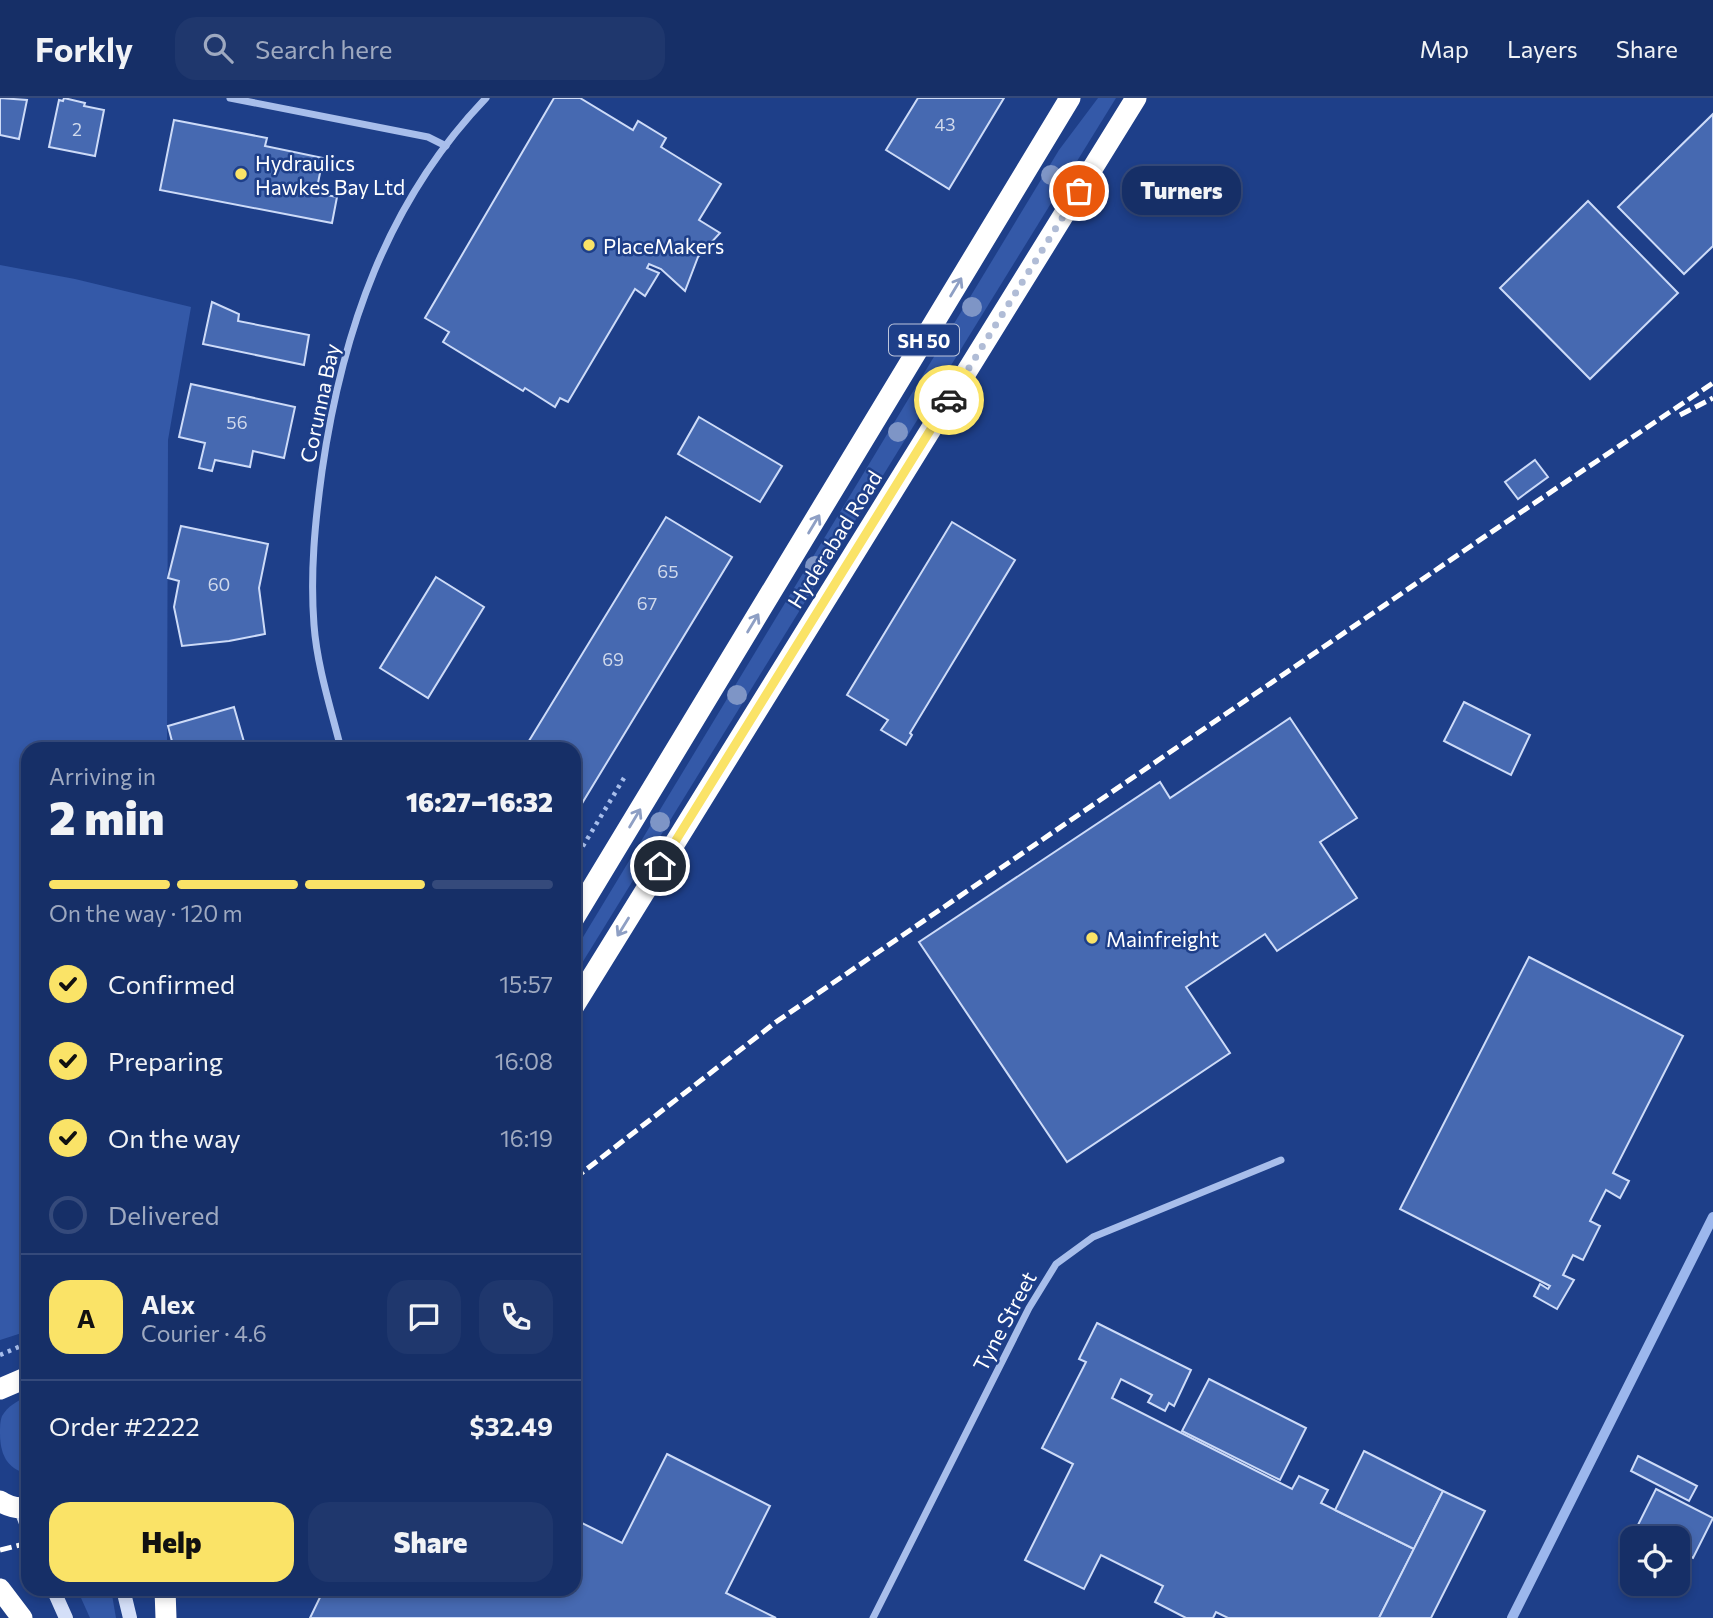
<!DOCTYPE html>
<html lang="en">
<head>
<meta charset="utf-8">
<style>
  :root { --surface:#162f67; --page:#1f376d; --text:#f1f3f6; --muted:#9ea9c0; --line:#354a7b; --accent:#fae367 }
  body { margin:0; font-family:Commissioner,sans-serif; background:var(--page); color:var(--text); height:100vh; display:flex; flex-direction:column; font-size:26px; white-space:nowrap }
  * { box-sizing:border-box; margin:0 }
  p { font-size:23px; color:var(--muted) }
  .icon { flex:none; width:38px; height:38px; fill:none; stroke:currentColor; stroke-width:2; stroke-linecap:round; stroke-linejoin:round }
  .map { position:relative; flex:1; overflow:hidden }
  .side { position:absolute; left:21px; top:644px; width:560px; height:854px; display:flex; flex-direction:column; background:var(--surface); border-radius:21px; box-shadow:0 4px 10px #0003,0 0 0 2px var(--line) }
  .side>* { flex:none }
  .fabs { position:absolute; left:1620px; top:1428px; display:grid; gap:14px }
  .fabs a { display:grid; place-items:center; width:70px; height:70px; border-radius:14px; background:var(--surface); box-shadow:0 4px 10px #0003,0 0 0 2px var(--line); font-size:35px }
  .pin { position:absolute; display:grid; place-items:center; width:60px; height:60px; color:#fff; margin:-30px; border:4px solid #fff; border-radius:50%; box-shadow:0 2px 7px #0007 }
  .courier { position:absolute; display:grid; place-items:center; width:70px; height:70px; margin:-35px; border:5px solid #fae367; border-radius:50%; background:#fff; color:#222; box-shadow:0 2px 9px #0007 }
  .bubble { position:absolute; height:49px; border-radius:21px; background:var(--surface); box-shadow:0 4px 10px #0003,0 0 0 2px var(--line); font-size:23px; font-weight:800; line-height:49px; text-align:center }
  .head em { font-style:normal; font-weight:800 }
  .head div { display:flex; flex-direction:column-reverse }
  .head { display:flex; align-items:center; justify-content:space-between; height:119px; padding:0 28px }
  h1 { font-size:46px; font-weight:800; line-height:52px }
  .bar { display:grid; grid-template-columns:repeat(4,1fr); gap:10px 7px; align-content:center; height:84px; padding:0 28px }
  .bar i { height:9px; border-radius:5px; background:var(--line) }
  .bar .active { background:var(--accent) }
  .bar p { grid-column:span 4 }
  .line { display:flex; align-items:center; gap:18px; padding:0 28px; border-top:2px solid var(--line) }
  .line div { flex:1 }
  .round { display:grid; place-items:center; flex:none; width:74px; height:74px; border-radius:21px; background:var(--page) }
  ol { padding:0 28px; list-style:none }
  li { display:flex; align-items:center; gap:21px; height:77px }
  li p { margin-inline-start:auto }
  li .icon { padding:7px; border-radius:50%; background:var(--accent); color:#111; stroke-width:4 }
  li:last-child { color:var(--muted) }
  li i { width:38px; height:38px; border:4px solid var(--line); border-radius:50% }
  .button { display:flex; gap:14px; margin-top:auto; padding:14px 28px }
  .button a { flex:1; height:80px; border-radius:21px; background:var(--accent); color:#111; font-size:28px; font-weight:800; line-height:80px; text-align:center }
  .button a+a { background:var(--page); color:var(--text) }
  header { display:flex; align-items:center; gap:42px; box-sizing:border-box; height:98px; padding:0 35px; background:var(--surface); border-bottom:2px solid var(--line) }
  header strong { font-size:33px }
  nav { display:flex; gap:38px; margin-inline-start:auto; font-size:24px }
  .search { width:490px; height:63px; background:var(--page); display:flex; align-items:center; gap:18px; box-sizing:border-box; padding:0 24px; border-radius:21px; color:var(--muted); font-size:26px }
  .map>svg:first-child { display:block }
</style>
</head>
<body>
<header>
<strong>Forkly</strong>
<div class="search"><svg class="icon" aria-label="search" viewBox="0 0 24 24"><circle cx="10" cy="10" r="6"/><path d="M15 15l6 6"/></svg>Search here</div>
<nav><a>Map</a><a>Layers</a><a>Share</a></nav>
</header>
<div class="map">
<svg width="1713" height="1520" viewBox="0 0 1713 1520">
  <rect width="100%" height="100%" fill="#1e3f89"/>
  <g fill="#3459a8">
    <polygon points="1098,0 1116,0 574,878 574,854 1059,52"/>
    <polygon points="0,167 75,181 191,209 168,342 167,651 28,651 28,1233 0,1242"/>
    <path d="M28,1298V1376C6,1371 0,1355 0,1335C0,1328 0,1324 2,1318C8,1308 17,1303 28,1298Z"/>
    <polygon points="77,1491 111,1491 116,1520 90,1520"/>
  </g>
  <g fill="none" stroke-linecap="round" stroke-linejoin="round">
    <polyline stroke="#9cb7ed" stroke-width="10" points="1512,1520 1713,1119"/>
  </g>
  <g fill="#4669b1" stroke="#cddbf8" stroke-width="2">
    <polygon points="0,0 27,2 19,41 0,37"/>
    <polygon points="64,0 85,5 84,8 104,12 95,58 49,49 59,2 63,3"/>
    <polygon points="554,0 580,0 633,32 638,23 666,40 661,49 721,86 699,122 720,135 698,159 685,193 661,171 649,166 647,170 659,175 645,198 635,191 568,304 560,300 555,309 525,290 523,293 443,244 449,234 425,220"/>
    <polygon points="918,0 1004,0 949,91 886,52"/>
    <polygon points="1713,16 1713,148 1684,176 1618,109"/>
    <polygon points="174,22 267,40 265,48 323,60 316,95 337,99 332,125 160,92"/>
    <polygon points="1588,103 1678,195 1590,281 1500,190"/>
    <polygon points="212,204 239,216 238,223 309,237 304,267 203,246"/>
    <polygon points="191,286 295,309 284,360 253,353 250,369 215,362 212,373 199,370 205,345 179,339"/>
    <polygon points="699,319 782,368 760,404 678,356"/>
    <polygon points="1535,362 1548,379 1518,401 1505,384"/>
    <polygon points="666,419 732,459 581,707 574,702 574,651 524,651"/>
    <polygon points="952,424 1015,462 910,635 912,637 906,647 881,632 888,622 847,597"/>
    <polygon points="181,428 268,446 259,490 265,536 229,543 182,548 174,509 179,483 168,480"/>
    <polygon points="436,479 484,509 428,600 380,570"/>
    <polygon points="1464,604 1530,637 1511,677 1444,643"/>
    <polygon points="234,609 246,651 174,651 168,628"/>
    <polygon points="1290,620 1357,720 1320,744 1357,800 1277,853 1265,836 1186,889 1230,955 1067,1064 919,844 1160,684 1170,700"/>
    <polygon points="1529,859 1683,938 1613,1075 1629,1083 1620,1100 1606,1092 1590,1123 1600,1128 1583,1162 1573,1157 1563,1177 1574,1182 1557,1211 1534,1198 1540,1186 1548,1191 1550,1188 1400,1111"/>
    <polygon points="1097,1225 1191,1272 1174,1308 1169,1305 1165,1313 1148,1304 1152,1297 1121,1281 1112,1300 1292,1391 1299,1378 1328,1392 1321,1405 1414,1451 1379,1520 1228,1520 1216,1514 1213,1520 1186,1520 1155,1504 1163,1488 1101,1457 1084,1491 1025,1462 1073,1366 1042,1350 1086,1264 1079,1261"/>
    <polygon points="1209,1281 1306,1330 1280,1382 1182,1333"/>
    <polygon points="1364,1353 1443,1393 1414,1451 1335,1412"/>
    <polygon points="667,1356 770,1408 726,1495 776,1520 310,1520 324,1491 574,1491 574,1421 622,1445"/>
    <polygon points="1638,1358 1697,1388 1689,1403 1631,1373"/>
    <polygon points="1656,1391 1713,1420 1693,1460 1678,1452 1678,1440 1654,1440 1636,1431"/>
    <polygon points="1443,1393 1485,1413 1431,1520 1379,1520"/>
  </g>
  <g fill="none" stroke-linecap="round" stroke-linejoin="round">
    <g stroke="#a8beeb" stroke-width="4.5" stroke-dasharray="3.5 5" stroke-linecap="butt">
      <polyline points="574,763 624,680"/>
      <polyline points="0,1257 28,1245"/>
    </g>
    <g stroke="#a8beeb" stroke-width="7">
      <polyline points="230,0 428,39 446,48"/>
      <path d="M341,651C331,611 317,568 314,527C310,475 315,424 322,373C342,234 387,103 486,0"/>
      <polyline points="873,1520 1029,1210 1056,1166 1093,1139 1281,1062"/>
    </g>
    <g stroke="#d4dff8" stroke-width="14">
      <polyline points="20,1410 28,1430"/>
      <polyline points="53,1491 66,1520"/>
      <polyline points="123,1491 130,1520"/>
    </g>
    <g stroke="#fff" stroke-width="21">
      <polyline points="574,820 1070,0"/>
      <polyline points="574,908 1136,0"/>
      <polyline points="0,1291 28,1279"/>
      <path d="M0,1403C9,1409 18,1411 28,1409"/>
      <polyline points="0,1491 22,1520"/>
      <polyline points="165,1491 166,1520"/>
    </g>
    <g stroke="#fff" stroke-width="5" stroke-dasharray="12 5" stroke-linecap="butt">
      <polyline points="1680,317 1713,300"/>
      <polyline points="574,1081 776,924 1487,437 1713,285"/>
      <polyline points="0,1452 28,1445"/>
    </g>
  </g>
  <g fill="#7e95c6">
    <circle cx="1051" cy="77" r="10"/>
    <circle cx="972" cy="209" r="10"/>
    <circle cx="898" cy="334" r="10"/>
    <circle cx="815" cy="468" r="10"/>
    <circle cx="737" cy="597" r="10"/>
    <circle cx="660" cy="724" r="10"/>
  </g>
  <defs><path id="oneway-shaft" d="M-6 0H5M1.5-3L5.5 0L1.5 3" fill="none" stroke-width="1.6" stroke-linecap="round" stroke-linejoin="round" transform="scale(1.75)"/></defs>
  <g stroke="#8e9fc4">
    <use href="#oneway-shaft" transform="translate(956 189) rotate(-59)"/>
    <use href="#oneway-shaft" transform="translate(814 426) rotate(-59)"/>
    <use href="#oneway-shaft" transform="translate(753 525) rotate(-59)"/>
    <use href="#oneway-shaft" transform="translate(635 720) rotate(-59)"/>
    <use href="#oneway-shaft" transform="translate(623 829) rotate(122)"/>
  </g>
  <g fill="none" stroke-linecap="round" stroke-linejoin="round">
    <polyline stroke="#b0bcd6" stroke-width="7" stroke-dasharray="0 12.6" points="949,302 1079,93"/>
    <polyline stroke="#fae367" stroke-width="9" points="660,768 949,302"/>
  </g>
  <g fill="#fae367" stroke="#1e3f89" stroke-width="2.5">
    <circle cx="241" cy="76" r="7"/>
    <circle cx="589" cy="147" r="7"/>
    <circle cx="1092" cy="840" r="7"/>
  </g>
  <g text-anchor="middle" dominant-baseline="central" stroke-width="5" stroke-linejoin="round" paint-order="stroke">
    <g font-size="18" fill="#d1daec">
      <text x="945" y="26">43</text>
      <text x="77" y="31">2</text>
      <text x="237" y="324">56</text>
      <text x="668" y="473">65</text>
      <text x="219" y="486">60</text>
      <text x="647" y="505">67</text>
      <text x="613" y="561">69</text>
    </g>
    <rect fill="#1e3f89" stroke="#bcc5dc" stroke-width="2" x="889" y="226.5" width="70" height="31" rx="5"/>
    <g font-size="19" font-weight="bold" fill="#fff">
      <text x="924" y="242">SH 50</text>
    </g>
    <g font-size="21" fill="#fff" stroke="#1e3f89" text-anchor="start">
      <text x="255" y="64">Hydraulics<tspan x="255" dy="24">Hawkes Bay Ltd</tspan></text>
      <text x="603" y="147">PlaceMakers</text>
      <text x="1106" y="840">Mainfreight</text>
    </g>
    <g font-size="21" fill="#fff" stroke="#1e3f89">
      <text transform="translate(319 305) rotate(-78)">Corunna Bay</text>
      <text transform="translate(834 441) rotate(-58)">Hyderabad Road</text>
      <text transform="translate(1004 1223) rotate(-62)">Tyne Street</text>
    </g>
  </g>
</svg>
<div class="fabs">
<a><svg class="icon" aria-label="locate" viewBox="0 0 24 24"><circle cx="12" cy="12" r="6"/><path d="M12 2v4M12 18v4M2 12h4M18 12h4"/></svg></a>
</div>
<div class="pin" style="left:1079px;top:93px;background:#ea580c"><svg class="icon" aria-label="bag" viewBox="0 0 24 24"><path d="M5 8h14l-1 12H6zM9 8a3 3 0 0 1 6 0"/></svg></div>
<div class="pin" style="left:660px;top:768px;background:#1f2937"><svg class="icon" aria-label="home" viewBox="0 0 24 24"><path d="M3 11l9-7 9 7M6 9v11h12V9"/></svg></div>
<div class="courier" style="left:949px;top:302px"><svg class="icon" aria-label="car" viewBox="0 0 24 24"><path d="M5 17H2v-5l4-1 3-4h7l3 4 3 1v5h-3M9 17h6M6 11h13"/><circle cx="7" cy="17" r="2"/><circle cx="17" cy="17" r="2"/></svg></div>
<div class="bubble" style="left:1122px;top:68px;width:119px">Turners</div>
<section class="side">
<div class="head"><div><h1>2 min</h1><p>Arriving in</p></div><em>16:27–16:32</em></div>
<div class="bar"><i class="active"></i><i class="active"></i><i class="active"></i><i></i><p>On the way · 120 m</p></div>
<ol>
<li><svg class="icon" aria-label="check" viewBox="0 0 24 24"><path d="M5 12l5 5 9-10"/></svg>Confirmed<p>15:57</p></li>
<li><svg class="icon" aria-label="check" viewBox="0 0 24 24"><path d="M5 12l5 5 9-10"/></svg>Preparing<p>16:08</p></li>
<li><svg class="icon" aria-label="check" viewBox="0 0 24 24"><path d="M5 12l5 5 9-10"/></svg>On the way<p>16:19</p></li>
<li><i></i>Delivered</li>
</ol>
<div class="line" style="height:126px"><b class="round" style="background:var(--accent);color:#111">A</b><div><b>Alex</b><p>Courier · 4.6</p></div><a class="round"><svg class="icon" aria-label="chat" viewBox="0 0 24 24"><path d="M4 5h16v11H9l-5 4z"/></svg></a><a class="round"><svg class="icon" aria-label="phone" viewBox="0 0 24 24"><path d="M5 4h4l2 5-3 2q2 4 5 5l2-3 5 2v4C11 20 4 13 5 4z"/></svg></a></div>
<div class="line" style="height:91px"><div>Order #2222</div><b>$32.49</b></div>
<div class="button"><a>Help</a><a>Share</a></div>
</section>
</div>
</body>
</html>
